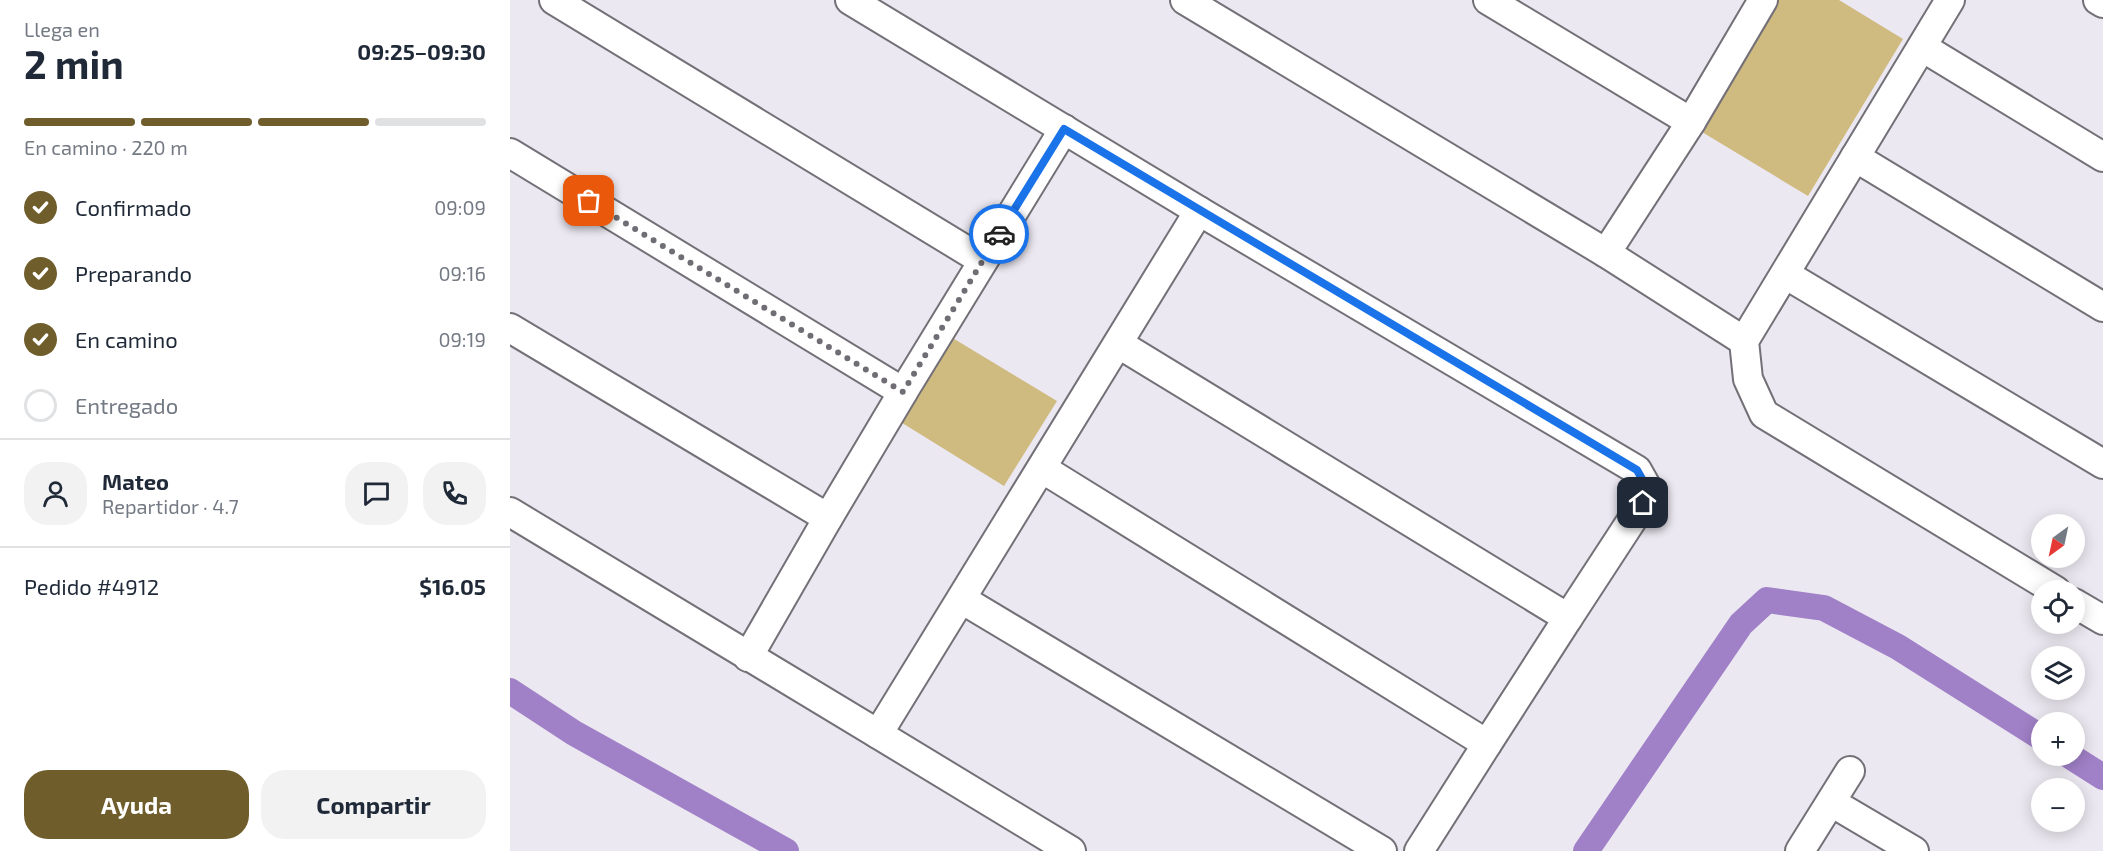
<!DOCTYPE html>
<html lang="es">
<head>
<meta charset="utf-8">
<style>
  :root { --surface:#fff; --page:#f2f2f3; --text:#1f2937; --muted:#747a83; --line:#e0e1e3; --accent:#6f5e2c }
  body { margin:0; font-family:"Exo 2",sans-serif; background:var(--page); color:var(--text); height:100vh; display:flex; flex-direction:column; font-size:22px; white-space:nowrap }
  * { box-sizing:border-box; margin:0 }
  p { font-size:20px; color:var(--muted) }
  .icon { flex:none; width:33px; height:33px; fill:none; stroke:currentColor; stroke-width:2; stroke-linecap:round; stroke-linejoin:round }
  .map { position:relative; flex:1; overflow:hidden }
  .drawer { display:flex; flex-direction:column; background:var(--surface); width:510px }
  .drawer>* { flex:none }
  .needle { width:39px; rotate:213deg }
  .buttons { position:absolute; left:1521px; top:514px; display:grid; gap:12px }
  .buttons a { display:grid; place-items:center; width:54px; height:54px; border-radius:50%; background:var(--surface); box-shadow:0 3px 15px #0003; font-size:30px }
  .pin { position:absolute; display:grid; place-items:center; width:51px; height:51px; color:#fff; margin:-26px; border-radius:12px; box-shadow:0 3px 9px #0006 }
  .courier { position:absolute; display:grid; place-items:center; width:60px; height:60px; margin:-30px; border:4px solid #1a73e8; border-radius:50%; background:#fff; color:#222; box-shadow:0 2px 8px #0007 }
  .head em { font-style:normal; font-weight:700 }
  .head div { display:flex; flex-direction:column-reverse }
  .head { display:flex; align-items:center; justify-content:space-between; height:102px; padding:0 24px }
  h1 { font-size:39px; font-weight:700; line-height:45px }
  .bar { display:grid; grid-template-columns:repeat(4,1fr); gap:9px 6px; align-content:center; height:72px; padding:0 24px }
  .bar i { height:8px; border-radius:4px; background:var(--line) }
  .bar .on { background:var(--accent) }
  .bar p { grid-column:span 4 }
  .line { display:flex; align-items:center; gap:15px; padding:0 24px; border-top:2px solid var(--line) }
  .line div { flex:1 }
  .round { display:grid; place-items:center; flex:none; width:63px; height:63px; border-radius:24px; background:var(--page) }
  ol { padding:0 24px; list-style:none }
  li { display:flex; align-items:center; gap:18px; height:66px }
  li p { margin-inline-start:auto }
  li .icon { padding:6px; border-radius:50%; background:var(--accent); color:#fff; stroke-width:4 }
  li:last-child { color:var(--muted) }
  li i { width:33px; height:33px; border:3px solid var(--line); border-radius:50% }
  .primary-button { display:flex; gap:12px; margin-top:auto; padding:12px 24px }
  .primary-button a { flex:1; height:69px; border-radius:24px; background:var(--accent); color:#fff; font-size:24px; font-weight:700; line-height:69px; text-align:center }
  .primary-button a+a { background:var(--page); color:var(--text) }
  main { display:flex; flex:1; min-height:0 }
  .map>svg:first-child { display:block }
</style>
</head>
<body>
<main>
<section class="drawer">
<div class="head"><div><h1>2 min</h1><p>Llega en</p></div><em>09:25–09:30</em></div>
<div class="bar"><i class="on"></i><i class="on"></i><i class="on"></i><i></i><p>En camino · 220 m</p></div>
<ol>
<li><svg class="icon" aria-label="check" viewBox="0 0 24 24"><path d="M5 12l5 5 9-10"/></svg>Confirmado<p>09:09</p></li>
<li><svg class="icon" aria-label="check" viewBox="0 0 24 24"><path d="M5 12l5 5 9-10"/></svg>Preparando<p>09:16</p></li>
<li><svg class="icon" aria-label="check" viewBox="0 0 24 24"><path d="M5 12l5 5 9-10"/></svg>En camino<p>09:19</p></li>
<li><i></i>Entregado</li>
</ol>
<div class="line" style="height:108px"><a class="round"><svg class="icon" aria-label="person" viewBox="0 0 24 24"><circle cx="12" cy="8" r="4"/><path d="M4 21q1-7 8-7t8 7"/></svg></a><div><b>Mateo</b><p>Repartidor · 4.7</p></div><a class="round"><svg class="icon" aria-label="chat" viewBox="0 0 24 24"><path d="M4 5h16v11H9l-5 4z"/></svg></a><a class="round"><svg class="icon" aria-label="phone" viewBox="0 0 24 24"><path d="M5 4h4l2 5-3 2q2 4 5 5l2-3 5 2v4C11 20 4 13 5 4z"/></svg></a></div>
<div class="line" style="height:78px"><div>Pedido #4912</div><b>$16.05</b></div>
<div class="primary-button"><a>Ayuda</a><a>Compartir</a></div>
</section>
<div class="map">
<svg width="1593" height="851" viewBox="0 0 1593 851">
  <rect width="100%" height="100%" fill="#ece8f1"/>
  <g fill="#cfba80">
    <polygon points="1265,0 1329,0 1393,39 1298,196 1187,129"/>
    <polygon points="441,337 547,401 494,486 389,421"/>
  </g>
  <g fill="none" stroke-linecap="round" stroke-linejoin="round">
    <g stroke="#a080c7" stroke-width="26">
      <polyline points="0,691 64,733 276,851"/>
      <polyline points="1560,756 1593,777"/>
      <polyline points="1076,851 1231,624 1257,600 1314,608 1388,647 1532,738"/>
    </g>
    <g stroke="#737077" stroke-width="32">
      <g id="street">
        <polyline points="44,0 472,260"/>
        <polyline points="675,0 1096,253"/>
        <polyline points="978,0 1181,122"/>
        <polyline points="1440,0 1234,341 1238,379 1254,414 1546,591"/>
        <polyline points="1588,0 1593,3"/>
        <polyline points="1412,47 1593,157"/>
        <polyline points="0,153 393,392 318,518"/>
        <polyline points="1345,157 1593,307"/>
        <polyline points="689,211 1127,470 1136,486 1133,503 1058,618"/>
        <polyline points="1275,274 1593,464"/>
        <polyline points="0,328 318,518 238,657"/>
        <polyline points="1234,341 1096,253 1181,122 1253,0"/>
        <polyline points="609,344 1058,618 977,744"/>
        <polyline points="393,392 554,129"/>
        <polyline points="533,469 977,744 909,851"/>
        <polyline points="0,512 368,734 689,211 340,0"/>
        <polyline points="453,600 872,851"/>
        <polyline points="1564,603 1593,620"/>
        <polyline points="368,734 561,851"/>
        <polyline points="1321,802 1404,851"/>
        <polyline points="1290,851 1340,771"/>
      </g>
    </g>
    <use href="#street" stroke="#fff" stroke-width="28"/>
  </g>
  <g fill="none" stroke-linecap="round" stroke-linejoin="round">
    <polyline stroke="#706e74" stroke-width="6" stroke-dasharray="0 10.8" points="79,201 393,392 489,234"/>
    <polyline stroke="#1a73e8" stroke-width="8" points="489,234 554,129 1127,470 1136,486 1133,503"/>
  </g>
</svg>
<div class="buttons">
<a><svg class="needle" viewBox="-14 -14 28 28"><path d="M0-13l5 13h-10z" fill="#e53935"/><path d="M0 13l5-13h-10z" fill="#747a83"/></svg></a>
<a><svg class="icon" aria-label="locate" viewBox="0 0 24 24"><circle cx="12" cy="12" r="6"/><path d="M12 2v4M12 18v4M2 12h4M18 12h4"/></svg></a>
<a><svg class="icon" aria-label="layers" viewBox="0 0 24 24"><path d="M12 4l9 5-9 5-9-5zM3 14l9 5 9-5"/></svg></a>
<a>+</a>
<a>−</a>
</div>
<div class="pin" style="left:79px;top:201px;background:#ea580c"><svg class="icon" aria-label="bag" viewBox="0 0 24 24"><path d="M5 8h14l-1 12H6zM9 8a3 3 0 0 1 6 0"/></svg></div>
<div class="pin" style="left:1133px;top:503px;background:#1f2937"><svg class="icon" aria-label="home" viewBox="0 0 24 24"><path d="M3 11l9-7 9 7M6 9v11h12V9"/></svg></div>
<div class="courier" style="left:489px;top:234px"><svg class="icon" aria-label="car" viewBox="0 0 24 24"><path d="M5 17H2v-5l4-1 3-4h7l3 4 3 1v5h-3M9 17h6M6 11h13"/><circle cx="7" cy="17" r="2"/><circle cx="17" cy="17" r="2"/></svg></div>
</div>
</main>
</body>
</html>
